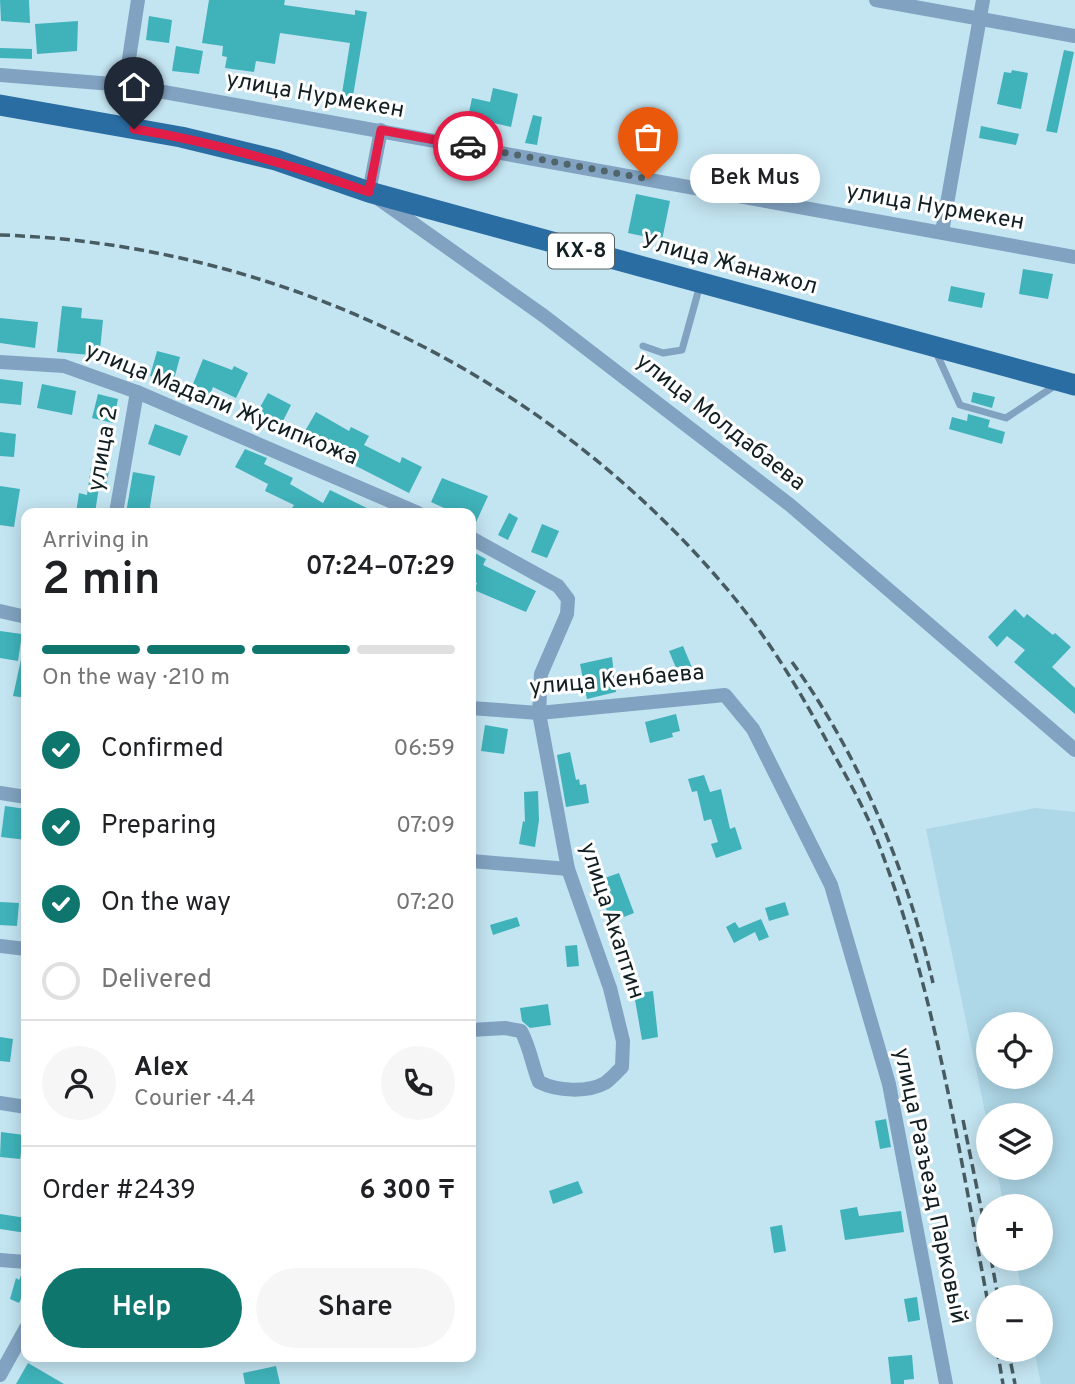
<!DOCTYPE html>
<html lang="en">
<head>
<meta charset="utf-8">
<style>
  :root { --surface:#fff; --page:#f6f6f6; --text:#202124; --muted:#757577; --line:#e0e0e0; --accent:#0f766e }
  body { margin:0; font-family:Overpass,sans-serif; background:var(--page); color:var(--text); height:100vh; display:flex; flex-direction:column; font-size:26px; white-space:nowrap }
  * { box-sizing:border-box; margin:0 }
  p { font-size:23px; color:var(--muted) }
  .icon { flex:none; width:38px; height:38px; fill:none; stroke:currentColor; stroke-width:2; stroke-linecap:round; stroke-linejoin:round }
  .map { position:relative; flex:1; overflow:hidden }
  .details { position:absolute; left:21px; top:508px; width:455px; height:854px; display:flex; flex-direction:column; background:var(--surface); border-radius:14px; box-shadow:0 4px 18px #0003 }
  .details>* { flex:none }
  .buttons { position:absolute; left:976px; top:1012px; display:grid; gap:14px }
  .buttons a { display:grid; place-items:center; width:77px; height:77px; border-radius:50%; background:var(--surface); box-shadow:0 4px 18px #0003; font-size:35px }
  .pin { position:absolute; display:grid; place-items:center; width:60px; height:60px; color:#fff; margin:-72px -30px; border-radius:50% 50% 50% 0; rotate:-45deg; box-shadow:0 0 7px #0007 }
  .pin .icon { rotate:45deg }
  .courier { position:absolute; display:grid; place-items:center; width:70px; height:70px; margin:-35px; border:5px solid #e11d48; border-radius:50%; background:#fff; color:#222; box-shadow:0 2px 9px #0007 }
  .bubble { position:absolute; height:49px; border-radius:24px; background:var(--surface); box-shadow:0 4px 18px #0003; font-size:23px; font-weight:600; line-height:49px; text-align:center }
  .head em { font-style:normal; font-weight:600 }
  .head div { display:flex; flex-direction:column-reverse }
  .head { display:flex; align-items:center; justify-content:space-between; height:119px; padding:0 21px }
  h1 { font-size:46px; font-weight:600; line-height:52px }
  .bar { display:grid; grid-template-columns:repeat(4,1fr); gap:10px 7px; align-content:center; height:84px; padding:0 21px }
  .bar i { height:9px; border-radius:5px; background:var(--line) }
  .bar .on { background:var(--accent) }
  .bar p { grid-column:span 4 }
  .line { display:flex; align-items:center; gap:18px; padding:0 21px; border-top:2px solid var(--line) }
  .line div { flex:1 }
  .round { display:grid; place-items:center; flex:none; width:74px; height:74px; border-radius:37px; background:var(--page) }
  ol { padding:0 21px; list-style:none }
  li { display:flex; align-items:center; gap:21px; height:77px }
  li p { margin-inline-start:auto }
  li .icon { padding:7px; border-radius:50%; background:var(--accent); color:#fff; stroke-width:4 }
  li:last-child { color:var(--muted) }
  li i { width:38px; height:38px; border:4px solid var(--line); border-radius:50% }
  .primary-button { display:flex; gap:14px; margin-top:auto; padding:14px 21px }
  .primary-button a { flex:1; height:80px; border-radius:42px; background:var(--accent); color:#fff; font-size:28px; font-weight:600; line-height:80px; text-align:center }
  .primary-button a+a { background:var(--page); color:var(--text) }
  .map>svg:first-child { display:block }
</style>
</head>
<body>
<div class="map">
<svg width="1075" height="1384" viewBox="0 0 1075 1384">
  <rect width="100%" height="100%" fill="#c3e4f1"/>
  <path fill="#aed7e7" fill-rule="evenodd" d="M1036,808L1075,812V1384H1041L1034,1349H1041V1297H1023L1015,1258H1041V1206H1004L996,1167H1041V1115H989V1131L926,829ZM989,1024H1041V1076H989Z"/>
  <g fill="#3fb2ba">
    <polygon points="0,0 29,0 30,23 1,21"/>
    <polygon points="209,0 285,0 284,5 355,15 355,10 367,12 351,108 340,106 350,43 280,33 275,64 256,61 254,72 225,68 227,57 222,56 223,46 202,43"/>
    <polygon points="149,16 172,20 169,43 146,40"/>
    <polygon points="78,21 77,51 37,54 35,24"/>
    <polygon points="176,46 203,51 199,74 172,71"/>
    <polygon points="0,48 32,49 32,59 0,58"/>
    <polygon points="1064,50 1074,52 1057,133 1046,131"/>
    <polygon points="1012,70 1028,73 1021,109 997,104 1004,72 1011,73"/>
    <polygon points="493,88 518,94 511,127 468,117 472,98 490,102"/>
    <polygon points="533,115 542,117 537,145 525,143"/>
    <polygon points="981,126 1019,134 1016,145 979,138"/>
    <polygon points="636,194 670,201 662,240 628,233"/>
    <polygon points="1023,269 1053,274 1048,299 1019,294"/>
    <polygon points="951,286 985,293 982,308 948,301"/>
    <polygon points="62,306 82,308 81,318 103,320 99,360 89,359 90,355 57,352"/>
    <polygon points="0,318 38,322 35,348 0,343"/>
    <polygon points="157,351 180,357 173,383 150,376"/>
    <polygon points="203,359 232,370 234,366 248,373 236,398 213,387 209,397 191,389"/>
    <polygon points="0,379 23,382 21,405 0,403"/>
    <polygon points="42,384 76,391 72,415 37,408"/>
    <polygon points="973,392 995,397 992,408 971,402"/>
    <polygon points="268,393 291,405 279,429 255,416"/>
    <polygon points="98,394 118,399 113,423 92,418"/>
    <polygon points="316,412 349,431 351,427 369,436 364,445 400,463 402,457 422,467 409,493 301,438"/>
    <polygon points="968,414 990,420 988,427 1005,432 1002,444 949,429 952,417 967,421"/>
    <polygon points="155,424 188,436 180,456 148,444"/>
    <polygon points="0,432 16,434 14,457 0,456"/>
    <polygon points="245,449 267,458 264,464 293,478 290,484 323,503 330,490 377,513 289,513 294,505 265,491 268,484 235,467"/>
    <polygon points="91,467 109,470 106,488 99,487 95,513 76,513 79,493 87,495"/>
    <polygon points="133,472 155,476 149,513 126,513"/>
    <polygon points="442,478 488,496 473,529 471,513 455,513 431,502"/>
    <polygon points="0,486 20,489 14,527 0,525"/>
    <polygon points="509,513 518,518 508,540 498,535"/>
    <polygon points="542,524 559,531 547,558 531,552"/>
    <polygon points="471,551 486,559 483,565 536,591 526,612 474,590 477,583 471,581"/>
    <polygon points="1015,609 1024,618 1027,614 1053,635 1055,633 1071,647 1052,667 1075,688 1075,714 1014,662 1025,650 1007,636 997,647 988,637"/>
    <polygon points="0,631 22,634 18,661 0,658"/>
    <polygon points="683,646 693,670 679,675 669,651"/>
    <polygon points="22,655 26,656 26,698 13,696"/>
    <polygon points="612,657 616,692 587,699 580,664"/>
    <polygon points="676,714 680,731 672,733 673,737 650,743 645,722"/>
    <polygon points="485,725 508,729 504,754 481,751"/>
    <polygon points="570,752 576,780 579,779 580,785 586,784 589,803 566,807 557,755"/>
    <polygon points="704,775 710,792 721,789 730,829 735,827 742,849 716,858 711,844 718,842 711,819 704,821 697,791 692,792 688,779"/>
    <polygon points="538,791 539,820 535,847 519,844 523,821 525,822 524,792"/>
    <polygon points="5,806 26,809 26,840 1,837"/>
    <polygon points="619,873 634,913 611,922 596,881"/>
    <polygon points="0,902 19,903 17,926 0,925"/>
    <polygon points="785,902 789,915 769,921 765,908"/>
    <polygon points="517,917 520,926 493,935 490,925"/>
    <polygon points="761,919 769,937 759,941 755,932 734,943 726,927 735,922 739,928"/>
    <polygon points="577,945 579,966 567,967 565,946"/>
    <polygon points="653,991 658,1037 642,1040 634,994"/>
    <polygon points="548,1004 551,1025 530,1028 522,1021 520,1008"/>
    <polygon points="0,1037 13,1039 10,1062 0,1061"/>
    <polygon points="886,1119 891,1147 880,1149 875,1121"/>
    <polygon points="1,1132 24,1135 20,1159 0,1157"/>
    <polygon points="578,1181 583,1193 553,1204 549,1191"/>
    <polygon points="857,1207 859,1216 901,1211 904,1232 845,1240 840,1210"/>
    <polygon points="0,1214 26,1218 26,1233 0,1229"/>
    <polygon points="782,1225 786,1251 774,1253 770,1227"/>
    <polygon points="23,1271 26,1271 26,1288 19,1303 10,1299 16,1278 19,1280"/>
    <polygon points="917,1297 920,1320 908,1322 904,1299"/>
    <polygon points="912,1355 914,1379 904,1380 904,1384 891,1384 888,1357"/>
    <polygon points="28,1363 64,1384 16,1384"/>
    <polygon points="276,1366 280,1384 245,1384 243,1373"/>
  </g>
  <g fill="none" stroke-linecap="round" stroke-linejoin="round">
    <g stroke="#81a2c0" stroke-width="7">
      <polyline points="643,346 663,353 682,350 700,285"/>
      <polyline points="936,352 960,405 1006,418 1056,385"/>
    </g>
    <g stroke="#81a2c0" stroke-width="14">
      <polyline points="876,0 1075,36"/>
      <polyline points="0,75 125,85 1075,257"/>
      <polyline points="125,85 138,0"/>
      <polyline points="381,130 369,192 544,316 790,505 1075,750"/>
      <polyline points="942,232 983,0"/>
      <polyline points="0,362 64,366 137,392 418,513"/>
      <polyline points="116,513 137,392"/>
      <path d="M471,538L558,586L568,599L567,614L541,674L539,713L568,869L610,988L623,1041L622,1067C617,1072 611,1079 605,1083C587,1093 557,1091 539,1082C532,1065 530,1047 521,1031L505,1028L471,1030"/>
      <polyline points="0,611 26,617"/>
      <polyline points="471,708 539,713 725,695 753,729 831,885 889,1084 946,1384"/>
      <polyline points="0,793 26,797"/>
      <polyline points="471,861 568,869"/>
      <polyline points="0,946 26,949"/>
      <polyline points="0,1103 26,1107"/>
      <polyline points="0,1260 26,1262"/>
      <polyline points="0,1375 26,1328"/>
    </g>
    <polyline stroke="#2a6da3" stroke-width="21" points="0,105 181,137 276,160 369,192 1075,385"/>
    <g stroke="#475b61" stroke-width="3.5" stroke-dasharray="10 5" stroke-linecap="butt">
      <path d="M0,235C281,244 553,378 732,595C771,642 803,696 832,751C849,781 867,813 879,845C936,994 959,1152 989,1308"/>
      <path d="M792,662C860,756 907,871 933,983"/>
      <polyline points="963,1120 989,1247"/>
      <polyline points="991,1258 998,1297"/>
      <polyline points="997,1349 1003,1384"/>
      <polyline points="1008,1349 1015,1384"/>
    </g>
  </g>
  <g fill="none" stroke-linecap="round" stroke-linejoin="round">
    <polyline stroke="#50646b" stroke-width="7" stroke-dasharray="0 12.6" points="468,146 648,179"/>
    <path stroke="#e11d48" stroke-width="9" d="M134,129C215,142 292,165 369,192L381,130L468,146"/>
  </g>
  <g text-anchor="middle" dominant-baseline="central" stroke-width="6" stroke-linejoin="round" paint-order="stroke">
    <rect fill="#fff" stroke="#596265" stroke-width="2" x="548" y="233.5" width="66" height="35" rx="5"/>
    <g font-size="21" font-weight="bold" fill="#121f23">
      <text x="581" y="251">КХ-8</text>
    </g>
    <g font-size="23" fill="#121f23" stroke="#fff">
      <text transform="translate(315 96) rotate(10)">улица Нурмекен</text>
      <text transform="translate(935 208) rotate(10)">улица Нурмекен</text>
      <text transform="translate(729 265) rotate(15)">Улица Жанажол</text>
      <text transform="translate(221 405) rotate(22)">улица Мадали Жусипкожа</text>
      <text transform="translate(720 423) rotate(38)">улица Молдабаева</text>
      <text transform="translate(104 449) rotate(-80)">улица 2</text>
      <text transform="translate(617 681) rotate(-5)">улица Кенбаева</text>
      <text transform="translate(611 921) rotate(72)">улица Акаптин</text>
      <text transform="translate(929 1186) rotate(78)">улица Разъезд Парковый</text>
    </g>
  </g>
</svg>
<div class="buttons">
<a><svg class="icon" aria-label="locate" viewBox="0 0 24 24"><circle cx="12" cy="12" r="6"/><path d="M12 2v4M12 18v4M2 12h4M18 12h4"/></svg></a>
<a><svg class="icon" aria-label="layers" viewBox="0 0 24 24"><path d="M12 4l9 5-9 5-9-5zM3 14l9 5 9-5"/></svg></a>
<a>+</a>
<a>−</a>
</div>
<div class="pin" style="left:648px;top:179px;background:#ea580c"><svg class="icon" aria-label="bag" viewBox="0 0 24 24"><path d="M5 8h14l-1 12H6zM9 8a3 3 0 0 1 6 0"/></svg></div>
<div class="pin" style="left:134px;top:129px;background:#1f2937"><svg class="icon" aria-label="home" viewBox="0 0 24 24"><path d="M3 11l9-7 9 7M6 9v11h12V9"/></svg></div>
<div class="courier" style="left:468px;top:146px"><svg class="icon" aria-label="car" viewBox="0 0 24 24"><path d="M5 17H2v-5l4-1 3-4h7l3 4 3 1v5h-3M9 17h6M6 11h13"/><circle cx="7" cy="17" r="2"/><circle cx="17" cy="17" r="2"/></svg></div>
<div class="bubble" style="left:690px;top:154px;width:130px">Bek Mus</div>
<section class="details">
<div class="head"><div><h1>2 min</h1><p>Arriving in</p></div><em>07:24–07:29</em></div>
<div class="bar"><i class="on"></i><i class="on"></i><i class="on"></i><i></i><p>On the way · 210 m</p></div>
<ol>
<li><svg class="icon" aria-label="check" viewBox="0 0 24 24"><path d="M5 12l5 5 9-10"/></svg>Confirmed<p>06:59</p></li>
<li><svg class="icon" aria-label="check" viewBox="0 0 24 24"><path d="M5 12l5 5 9-10"/></svg>Preparing<p>07:09</p></li>
<li><svg class="icon" aria-label="check" viewBox="0 0 24 24"><path d="M5 12l5 5 9-10"/></svg>On the way<p>07:20</p></li>
<li><i></i>Delivered</li>
</ol>
<div class="line" style="height:126px"><a class="round"><svg class="icon" aria-label="person" viewBox="0 0 24 24"><circle cx="12" cy="8" r="4"/><path d="M4 21q1-7 8-7t8 7"/></svg></a><div><b>Alex</b><p>Courier · 4.4</p></div><a class="round"><svg class="icon" aria-label="phone" viewBox="0 0 24 24"><path d="M5 4h4l2 5-3 2q2 4 5 5l2-3 5 2v4C11 20 4 13 5 4z"/></svg></a></div>
<div class="line" style="height:91px"><div>Order #2439</div><b>6 300 ₸</b></div>
<div class="primary-button"><a>Help</a><a>Share</a></div>
</section>
</div>
</body>
</html>
